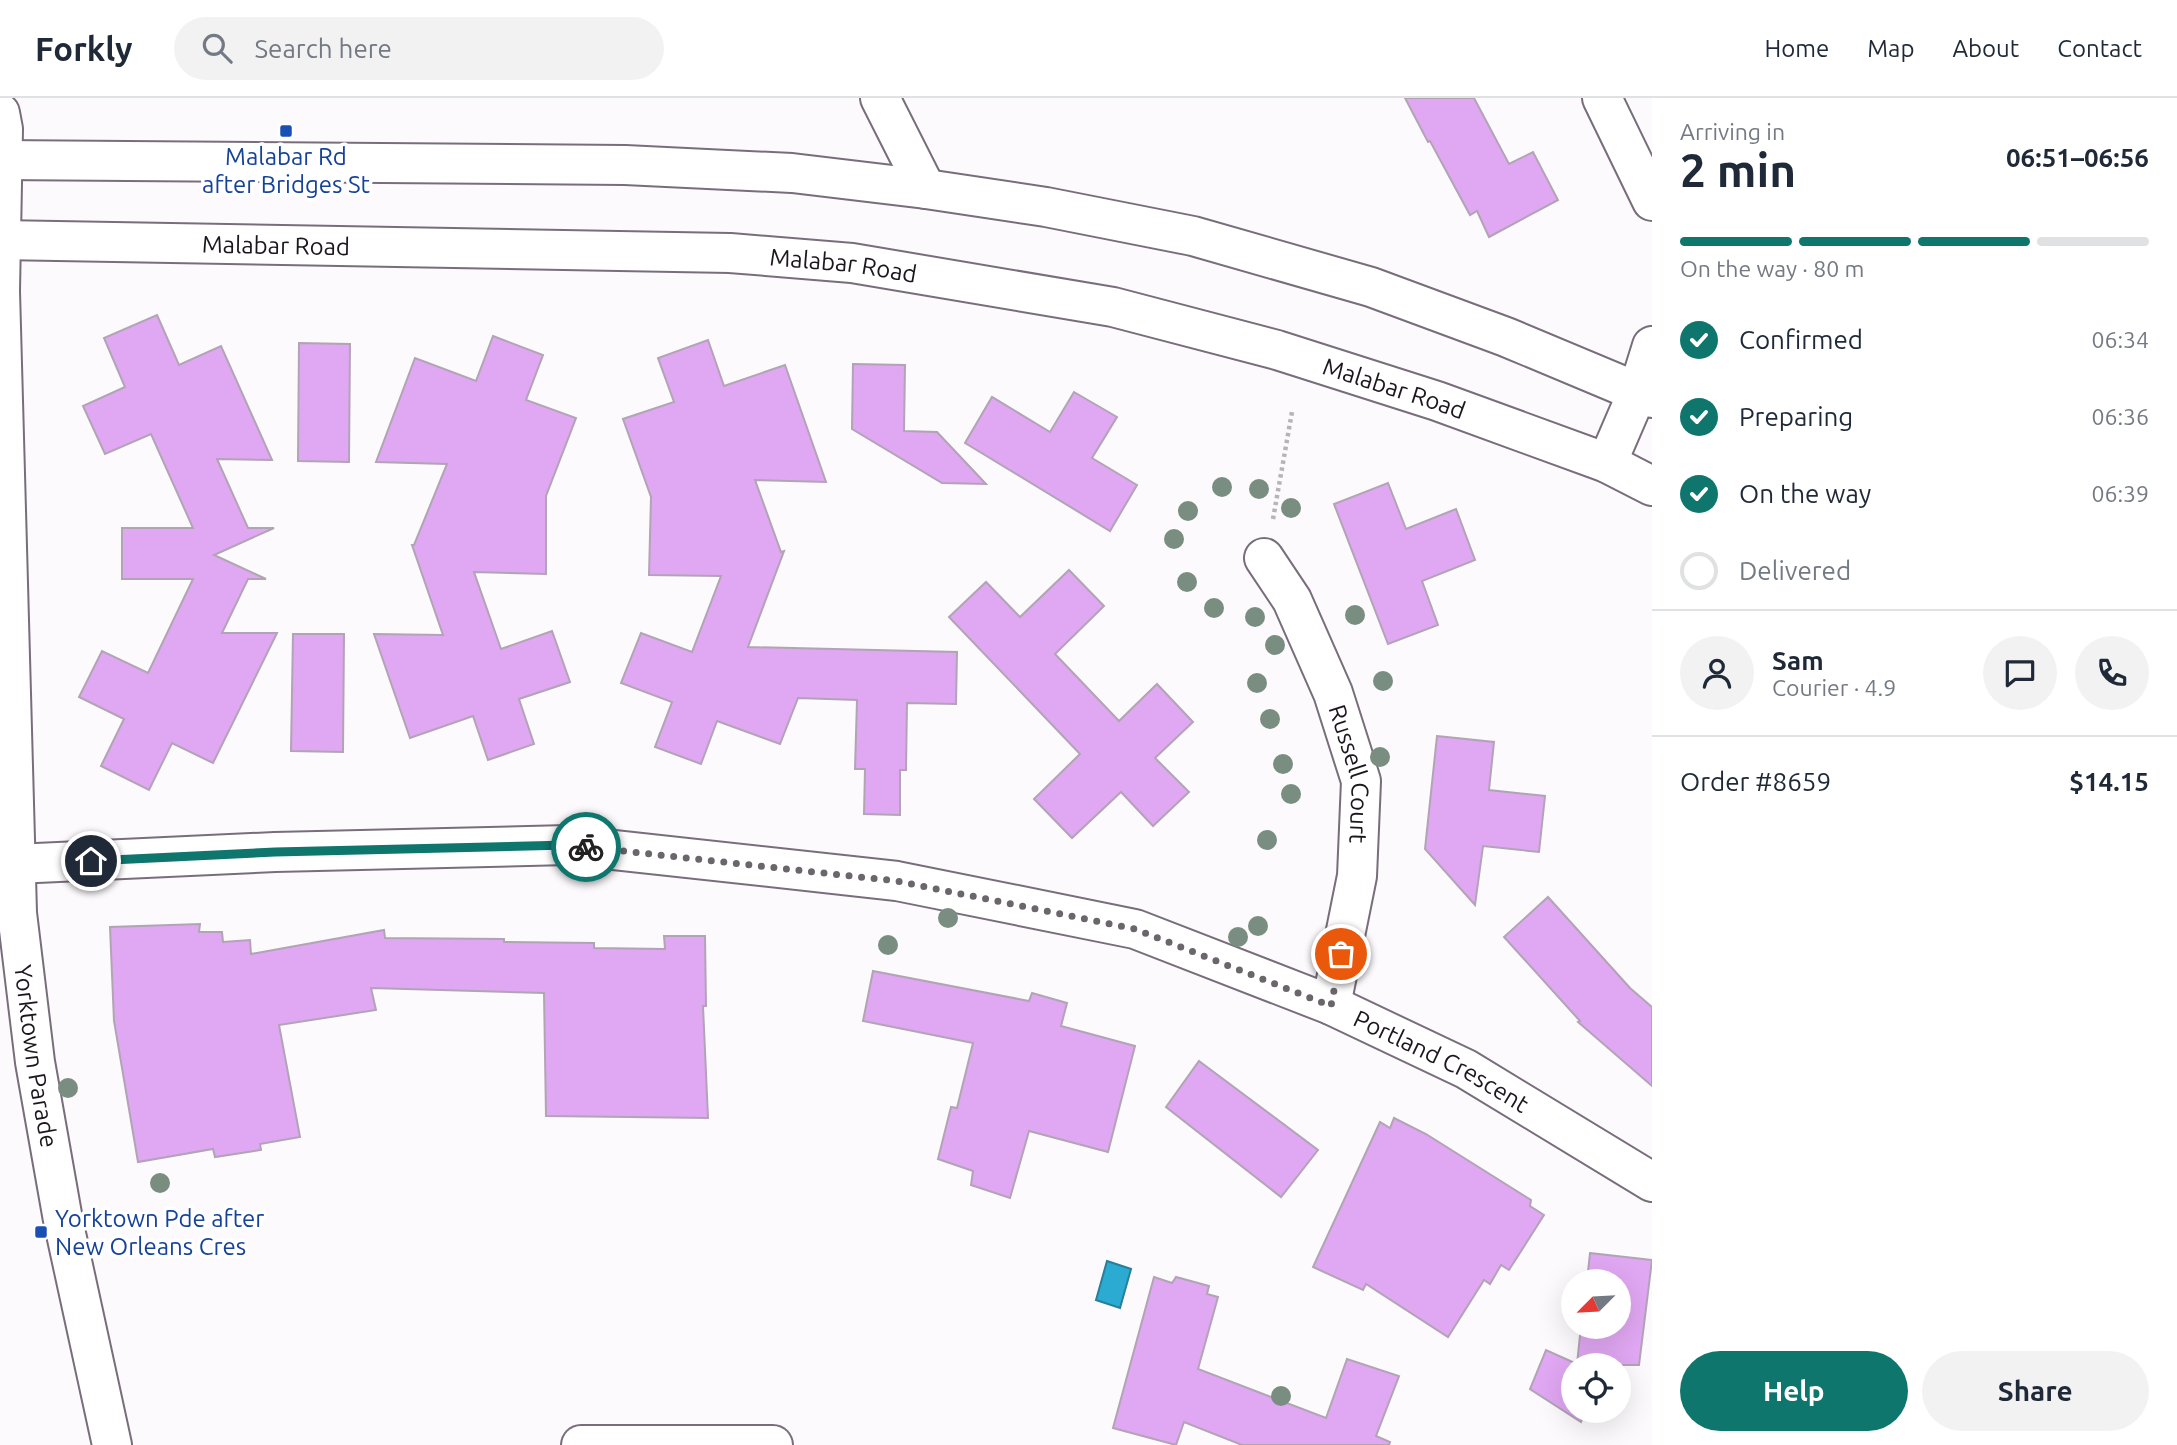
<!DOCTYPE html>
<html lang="en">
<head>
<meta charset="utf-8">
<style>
  :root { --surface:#fff; --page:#f2f2f3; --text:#1f2937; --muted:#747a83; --line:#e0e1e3; --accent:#0f766e }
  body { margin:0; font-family:Ubuntu,sans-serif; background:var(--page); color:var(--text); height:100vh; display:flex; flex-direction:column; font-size:26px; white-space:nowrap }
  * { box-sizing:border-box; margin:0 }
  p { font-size:23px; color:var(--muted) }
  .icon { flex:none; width:38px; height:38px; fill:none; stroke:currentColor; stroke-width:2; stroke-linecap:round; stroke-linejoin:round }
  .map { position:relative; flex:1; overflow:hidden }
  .drawer { display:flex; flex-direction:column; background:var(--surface); width:525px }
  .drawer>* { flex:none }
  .needle { width:46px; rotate:246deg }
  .controls { position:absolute; left:1561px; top:1171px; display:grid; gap:14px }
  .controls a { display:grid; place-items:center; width:70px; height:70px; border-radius:50%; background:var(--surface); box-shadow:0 7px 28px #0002; font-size:35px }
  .pin { position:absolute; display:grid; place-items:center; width:60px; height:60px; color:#fff; margin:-30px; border:4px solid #fff; border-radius:50%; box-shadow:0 2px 7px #0007 }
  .courier { position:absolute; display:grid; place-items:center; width:70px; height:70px; margin:-35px; border:5px solid #0f766e; border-radius:50%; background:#fff; color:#222; box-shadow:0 2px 9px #0007 }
  .summary em { font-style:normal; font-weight:700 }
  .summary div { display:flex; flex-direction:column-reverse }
  .summary { display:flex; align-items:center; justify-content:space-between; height:119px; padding:0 28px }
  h1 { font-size:46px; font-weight:700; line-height:52px }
  .bar { display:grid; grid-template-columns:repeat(4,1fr); gap:10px 7px; align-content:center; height:84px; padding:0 28px }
  .bar i { height:9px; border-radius:5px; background:var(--line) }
  .bar .active { background:var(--accent) }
  .bar p { grid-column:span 4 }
  .line { display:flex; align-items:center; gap:18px; padding:0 28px; border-top:2px solid var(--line) }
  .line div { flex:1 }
  .round { display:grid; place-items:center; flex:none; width:74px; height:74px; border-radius:37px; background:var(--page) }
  ol { padding:0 28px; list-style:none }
  li { display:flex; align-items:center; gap:21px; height:77px }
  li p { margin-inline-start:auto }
  li .icon { padding:7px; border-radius:50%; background:var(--accent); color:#fff; stroke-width:4 }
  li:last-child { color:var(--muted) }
  li i { width:38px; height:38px; border:4px solid var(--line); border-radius:50% }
  .primary-button { display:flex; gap:14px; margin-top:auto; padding:14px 28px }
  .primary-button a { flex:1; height:80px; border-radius:42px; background:var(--accent); color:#fff; font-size:28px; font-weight:700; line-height:80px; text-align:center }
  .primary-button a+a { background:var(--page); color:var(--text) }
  header { display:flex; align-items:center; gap:42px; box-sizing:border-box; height:98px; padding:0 35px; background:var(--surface); border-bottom:2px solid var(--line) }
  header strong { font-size:33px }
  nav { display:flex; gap:38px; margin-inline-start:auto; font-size:24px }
  .search { width:490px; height:63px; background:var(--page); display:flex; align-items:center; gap:18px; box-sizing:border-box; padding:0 24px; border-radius:38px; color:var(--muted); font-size:26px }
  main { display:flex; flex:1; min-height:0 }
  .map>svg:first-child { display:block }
</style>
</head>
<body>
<header>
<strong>Forkly</strong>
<div class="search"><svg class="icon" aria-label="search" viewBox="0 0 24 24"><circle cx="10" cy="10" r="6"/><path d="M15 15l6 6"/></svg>Search here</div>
<nav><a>Home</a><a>Map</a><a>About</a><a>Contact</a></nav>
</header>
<main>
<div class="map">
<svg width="1652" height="1347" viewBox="0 0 1652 1347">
  <rect width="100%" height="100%" fill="#fcfafd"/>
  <polygon fill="#2babd2" stroke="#267f9c" stroke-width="2" points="1107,1163 1131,1171 1120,1210 1096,1202"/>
  <g fill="#e0a7f2" stroke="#b1a4b5" stroke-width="2">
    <polygon points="1405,0 1474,0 1509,66 1533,54 1558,102 1489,139 1477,113 1470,117 1430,43 1428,44"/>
    <polygon points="157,217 179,267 221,248 272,362 217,361 248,430 274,430 214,457 266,481 248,481 222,535 277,535 213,665 172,645 149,692 101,668 124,621 79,599 102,553 148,575 193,481 122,481 122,430 193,430 151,336 105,356 83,308 125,289 104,240"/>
    <polygon points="493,238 543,257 526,302 576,320 546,398 546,476 474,474 501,551 552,533 570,584 519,601 534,646 488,662 473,618 410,640 374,536 443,537 412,447 414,447 447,366 376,364 415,260 476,283"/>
    <polygon points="708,242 724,288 785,267 826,384 755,382 781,454 784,453 748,549 957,554 956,606 907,605 906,672 900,672 900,717 864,716 865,671 855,671 857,602 798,600 780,646 717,623 701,666 655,649 672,604 621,585 641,535 692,554 721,478 649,477 651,399 623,321 674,304 658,260"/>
    <polygon points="299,245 350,246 349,364 298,363"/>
    <polygon points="853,266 905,267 904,333 937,334 986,386 942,385 852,331"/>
    <polygon points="1074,294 1117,319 1092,360 1137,387 1110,433 965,345 992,299 1050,334"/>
    <polygon points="1388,385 1406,431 1456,411 1475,462 1422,483 1438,527 1388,546 1334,406"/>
    <polygon points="1069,472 1104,508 1055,556 1119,623 1157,586 1193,624 1155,660 1189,694 1153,728 1121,694 1072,740 1034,701 1080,656 949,519 986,484 1020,519"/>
    <polygon points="293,536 344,536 343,654 291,653"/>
    <polygon points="1437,638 1494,644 1489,692 1545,698 1539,754 1483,748 1475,807 1425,751"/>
    <polygon points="1548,799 1630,890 1652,909 1652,988 1578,924 1580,923 1504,839"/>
    <polygon points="200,826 199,834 222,834 223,844 250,842 251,856 384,832 385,840 504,841 504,844 594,845 594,850 665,851 664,838 705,838 706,908 703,908 708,1020 546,1018 544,895 371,890 376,912 279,927 300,1039 260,1046 261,1052 215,1059 213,1051 138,1064 114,923 110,829"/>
    <polygon points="873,873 1029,903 1032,895 1067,905 1061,928 1135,948 1108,1054 1029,1033 1010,1100 971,1087 973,1073 938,1061 951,1009 957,1010 973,945 863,923"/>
    <polygon points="1199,963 1318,1052 1281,1099 1166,1009"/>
    <polygon points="1394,1020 1426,1036 1531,1102 1530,1108 1544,1117 1509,1172 1501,1167 1490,1186 1484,1182 1448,1239 1366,1186 1363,1192 1313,1169 1380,1024 1390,1030"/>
    <polygon points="1590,1155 1652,1162 1639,1267 1573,1267 1573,1312 1586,1312 1581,1324 1530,1291 1546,1252 1577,1266 1581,1228 1619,1228 1619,1183 1587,1183"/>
    <polygon points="1154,1179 1172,1185 1176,1179 1209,1188 1207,1196 1218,1199 1198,1271 1326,1320 1347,1261 1399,1278 1376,1338 1390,1344 1389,1347 1242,1347 1184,1324 1176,1347 1113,1330"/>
  </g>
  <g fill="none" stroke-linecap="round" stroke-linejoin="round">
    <g stroke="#796d7c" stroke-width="42">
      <g id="minor">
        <polyline points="880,0 926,91"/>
        <polyline points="1602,0 1652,103"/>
        <path id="s1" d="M0,15L3,31L0,193L17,815L35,964L63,1122L112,1347"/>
        <polyline points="1607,365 1638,293 1652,248"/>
        <path id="s2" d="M1264,460L1292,502L1333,595L1361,683L1357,778L1331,907"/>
        <path id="s3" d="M15,766L275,754L568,747L897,783L1135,831L1331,907L1466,971L1652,1084"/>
        <polyline points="581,1347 773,1347"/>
      </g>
    </g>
    <g stroke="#796d7c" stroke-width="42">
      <g id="secondary">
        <polyline points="0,62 625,67 792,75 926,91 1046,109 1193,138 1371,189 1506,239 1652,300"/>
        <path id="s4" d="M0,142L730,155L852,165L1113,209L1277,252L1437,303L1607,365L1652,388"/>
      </g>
    </g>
    <polyline stroke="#b6b4b7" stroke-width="4.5" stroke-dasharray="3.5 3.5" stroke-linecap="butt" points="1273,421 1292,314"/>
    <use href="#minor" stroke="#fff" stroke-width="38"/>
    <use href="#secondary" stroke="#fff" stroke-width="38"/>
  </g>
  <g fill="#798d81">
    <circle cx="1222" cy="389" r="10"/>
    <circle cx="1259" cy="391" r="10"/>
    <circle cx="1291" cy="410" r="10"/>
    <circle cx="1188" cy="413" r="10"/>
    <circle cx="1174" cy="441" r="10"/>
    <circle cx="1187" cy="484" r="10"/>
    <circle cx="1214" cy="510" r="10"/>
    <circle cx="1355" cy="517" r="10"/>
    <circle cx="1255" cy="519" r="10"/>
    <circle cx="1275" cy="547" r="10"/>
    <circle cx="1383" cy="583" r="10"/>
    <circle cx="1257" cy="585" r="10"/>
    <circle cx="1270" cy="621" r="10"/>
    <circle cx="1380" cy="659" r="10"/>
    <circle cx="1283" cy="666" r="10"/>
    <circle cx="1291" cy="696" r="10"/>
    <circle cx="1267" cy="742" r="10"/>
    <circle cx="948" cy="820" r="10"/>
    <circle cx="1258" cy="828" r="10"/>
    <circle cx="1238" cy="839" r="10"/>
    <circle cx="888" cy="847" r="10"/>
    <circle cx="68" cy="990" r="10"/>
    <circle cx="160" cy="1085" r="10"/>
    <circle cx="1281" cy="1298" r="10"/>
  </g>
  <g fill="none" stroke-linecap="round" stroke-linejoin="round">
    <polyline stroke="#6a666b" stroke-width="7" stroke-dasharray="0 12.6" points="586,749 897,783 1135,831 1331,908 1341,856"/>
    <polyline stroke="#0f766e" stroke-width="9" points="91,763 275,754 568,747 586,749"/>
  </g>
  <g fill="#1a4fb4" stroke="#fff" stroke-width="2.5">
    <rect x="279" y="26" width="14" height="14" rx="3.5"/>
    <rect x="34" y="1127" width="14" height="14" rx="3.5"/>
  </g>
  <g text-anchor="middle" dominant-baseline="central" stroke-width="7" stroke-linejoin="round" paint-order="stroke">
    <g font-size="24" fill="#164399" stroke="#fff">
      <text x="286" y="58">Malabar Rd<tspan x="286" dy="28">after Bridges St</tspan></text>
      <text x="55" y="1120" text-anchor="start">Yorktown Pde after<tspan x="55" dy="28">New Orleans Cres</tspan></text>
    </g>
    <g font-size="24" fill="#1c171d" stroke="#fff">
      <text stroke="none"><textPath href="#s4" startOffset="276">Malabar Road</textPath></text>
      <text stroke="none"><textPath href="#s4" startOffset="844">Malabar Road</textPath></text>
      <text stroke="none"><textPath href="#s4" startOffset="1410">Malabar Road</textPath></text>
      <text stroke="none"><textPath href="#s2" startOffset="236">Russell Court</textPath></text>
      <text stroke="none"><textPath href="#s1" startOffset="945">Yorktown Parade</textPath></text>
      <text stroke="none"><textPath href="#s3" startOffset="1461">Portland Crescent</textPath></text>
    </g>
  </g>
</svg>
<div class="controls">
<a><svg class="needle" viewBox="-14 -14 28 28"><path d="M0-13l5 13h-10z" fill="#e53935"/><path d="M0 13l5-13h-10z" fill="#747a83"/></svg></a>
<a><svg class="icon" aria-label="locate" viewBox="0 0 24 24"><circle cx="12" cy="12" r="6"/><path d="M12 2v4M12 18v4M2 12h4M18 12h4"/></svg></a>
</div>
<div class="pin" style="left:1341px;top:856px;background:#ea580c"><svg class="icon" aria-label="bag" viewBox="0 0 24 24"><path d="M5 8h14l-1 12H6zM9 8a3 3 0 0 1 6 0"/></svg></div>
<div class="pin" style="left:91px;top:763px;background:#1f2937"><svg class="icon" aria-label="home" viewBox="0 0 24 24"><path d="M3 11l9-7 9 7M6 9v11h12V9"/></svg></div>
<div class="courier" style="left:586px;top:749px"><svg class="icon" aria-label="bike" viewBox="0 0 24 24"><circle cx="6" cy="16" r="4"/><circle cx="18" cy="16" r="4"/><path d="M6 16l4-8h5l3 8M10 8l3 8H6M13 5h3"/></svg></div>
</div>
<section class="drawer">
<div class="summary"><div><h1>2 min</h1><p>Arriving in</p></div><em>06:51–06:56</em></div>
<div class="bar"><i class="active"></i><i class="active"></i><i class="active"></i><i></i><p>On the way · 80 m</p></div>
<ol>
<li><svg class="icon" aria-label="check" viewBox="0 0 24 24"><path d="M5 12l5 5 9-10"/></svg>Confirmed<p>06:34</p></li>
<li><svg class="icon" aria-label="check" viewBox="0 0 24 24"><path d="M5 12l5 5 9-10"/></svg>Preparing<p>06:36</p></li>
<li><svg class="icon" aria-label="check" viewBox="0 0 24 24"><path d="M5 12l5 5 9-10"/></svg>On the way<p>06:39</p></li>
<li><i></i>Delivered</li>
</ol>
<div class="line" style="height:126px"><a class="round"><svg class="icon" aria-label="person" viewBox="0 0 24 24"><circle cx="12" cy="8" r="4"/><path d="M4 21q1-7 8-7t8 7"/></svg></a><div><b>Sam</b><p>Courier · 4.9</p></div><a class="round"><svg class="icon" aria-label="chat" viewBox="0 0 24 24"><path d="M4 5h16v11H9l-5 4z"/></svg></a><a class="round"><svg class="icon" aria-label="phone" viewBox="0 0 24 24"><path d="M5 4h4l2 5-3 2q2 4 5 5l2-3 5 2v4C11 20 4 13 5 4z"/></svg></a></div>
<div class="line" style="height:91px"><div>Order #8659</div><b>$14.15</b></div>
<div class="primary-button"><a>Help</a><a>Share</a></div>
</section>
</main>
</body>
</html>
